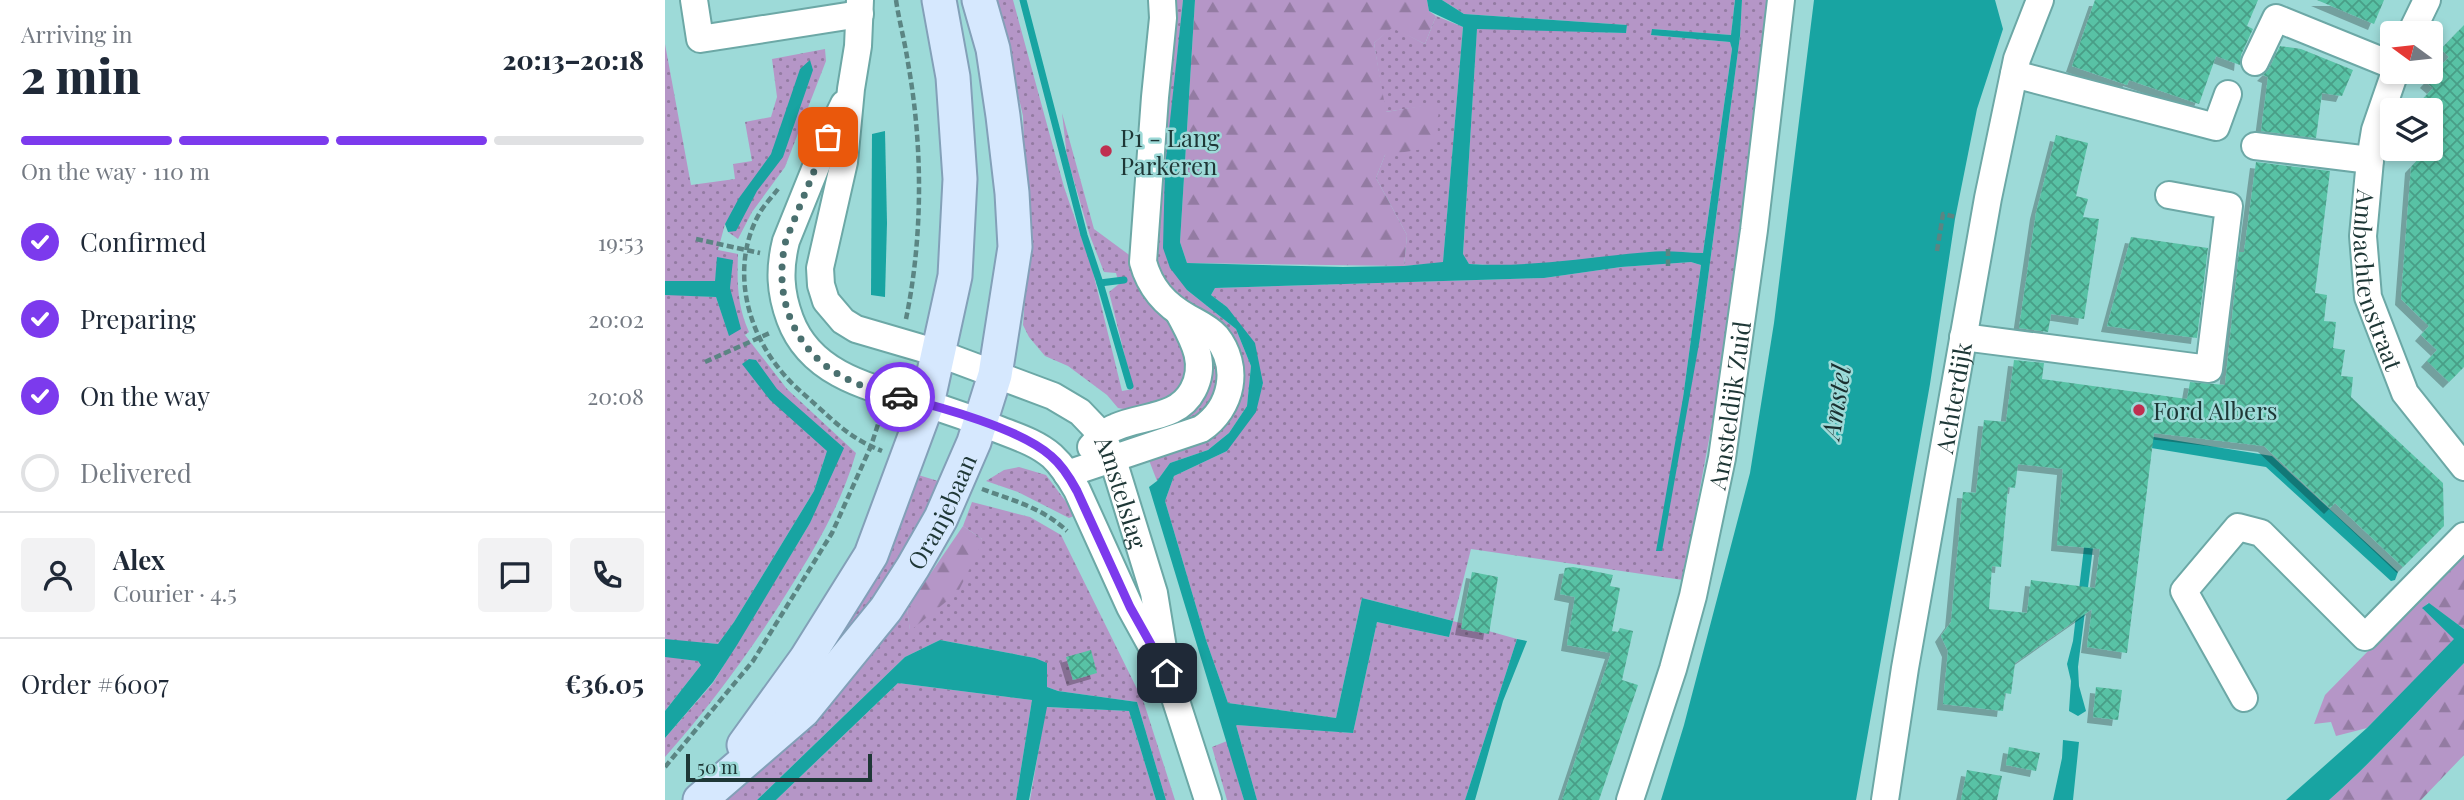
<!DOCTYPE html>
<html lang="en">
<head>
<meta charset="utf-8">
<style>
  :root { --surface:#fff; --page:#f2f2f3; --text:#1f2937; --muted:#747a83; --line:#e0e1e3; --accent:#7c3aed }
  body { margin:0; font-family:"Playfair Display",serif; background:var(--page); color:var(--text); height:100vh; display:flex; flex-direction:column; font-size:26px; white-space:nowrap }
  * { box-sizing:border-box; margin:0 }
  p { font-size:23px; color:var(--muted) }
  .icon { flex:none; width:38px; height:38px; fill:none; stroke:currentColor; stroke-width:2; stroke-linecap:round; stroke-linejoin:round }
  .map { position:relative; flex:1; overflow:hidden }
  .drawer { display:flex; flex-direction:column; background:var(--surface); width:665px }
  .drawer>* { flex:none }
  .needle { width:46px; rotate:285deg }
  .controls { position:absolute; left:1715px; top:21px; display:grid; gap:14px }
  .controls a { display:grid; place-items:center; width:63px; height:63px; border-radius:7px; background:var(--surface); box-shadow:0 4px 10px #0003; font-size:35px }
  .scale { position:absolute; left:21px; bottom:18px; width:186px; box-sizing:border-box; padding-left:7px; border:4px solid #1e3736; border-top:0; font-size:19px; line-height:24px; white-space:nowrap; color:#1e3736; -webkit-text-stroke:5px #9ddad8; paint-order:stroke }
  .pin { position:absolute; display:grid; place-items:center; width:60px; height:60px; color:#fff; margin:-30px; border-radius:14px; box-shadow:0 4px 10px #0006 }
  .courier { position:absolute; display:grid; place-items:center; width:70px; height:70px; margin:-35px; border:5px solid #7c3aed; border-radius:50%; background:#fff; color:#222; box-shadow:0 2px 9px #0007 }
  .headline em { font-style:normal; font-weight:800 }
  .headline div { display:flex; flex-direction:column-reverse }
  .headline { display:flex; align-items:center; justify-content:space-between; height:119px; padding:0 21px }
  h1 { font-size:46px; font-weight:800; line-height:52px }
  .bar { display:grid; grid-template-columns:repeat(4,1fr); gap:10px 7px; align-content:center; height:84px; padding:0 21px }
  .bar i { height:9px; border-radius:5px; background:var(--line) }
  .bar .on { background:var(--accent) }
  .bar p { grid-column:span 4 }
  .line { display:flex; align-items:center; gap:18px; padding:0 21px; border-top:2px solid var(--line) }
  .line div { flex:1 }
  .round { display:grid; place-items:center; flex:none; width:74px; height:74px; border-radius:7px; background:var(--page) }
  ol { padding:0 21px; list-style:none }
  li { display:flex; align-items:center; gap:21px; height:77px }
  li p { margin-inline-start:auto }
  li .icon { padding:7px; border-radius:50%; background:var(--accent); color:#fff; stroke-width:4 }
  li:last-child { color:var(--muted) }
  li i { width:38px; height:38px; border:4px solid var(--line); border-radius:50% }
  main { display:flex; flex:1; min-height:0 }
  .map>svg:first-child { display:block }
</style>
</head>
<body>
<main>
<section class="drawer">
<div class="headline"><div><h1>2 min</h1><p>Arriving in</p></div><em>20:13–20:18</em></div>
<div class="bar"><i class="on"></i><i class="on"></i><i class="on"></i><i></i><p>On the way · 110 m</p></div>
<ol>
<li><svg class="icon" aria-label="check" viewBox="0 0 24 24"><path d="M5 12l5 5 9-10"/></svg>Confirmed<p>19:53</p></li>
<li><svg class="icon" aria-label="check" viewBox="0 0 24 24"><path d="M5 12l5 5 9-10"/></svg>Preparing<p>20:02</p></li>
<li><svg class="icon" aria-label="check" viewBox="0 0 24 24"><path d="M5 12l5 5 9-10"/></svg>On the way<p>20:08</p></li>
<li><i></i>Delivered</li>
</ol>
<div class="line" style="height:126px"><a class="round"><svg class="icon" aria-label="person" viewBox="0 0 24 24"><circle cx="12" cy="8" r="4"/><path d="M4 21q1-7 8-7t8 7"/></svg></a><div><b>Alex</b><p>Courier · 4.5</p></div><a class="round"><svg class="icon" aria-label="chat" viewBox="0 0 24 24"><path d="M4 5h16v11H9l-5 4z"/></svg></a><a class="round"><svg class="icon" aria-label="phone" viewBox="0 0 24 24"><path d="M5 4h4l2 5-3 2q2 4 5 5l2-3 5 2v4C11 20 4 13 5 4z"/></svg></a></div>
<div class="line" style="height:91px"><div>Order #6007</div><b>€36.05</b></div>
</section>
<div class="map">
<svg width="1799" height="800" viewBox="0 0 1799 800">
  <defs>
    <pattern id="grass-dots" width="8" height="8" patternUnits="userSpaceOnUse" patternTransform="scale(1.75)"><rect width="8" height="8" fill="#b596c7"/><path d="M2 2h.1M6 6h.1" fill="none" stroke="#937ba2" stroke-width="1.8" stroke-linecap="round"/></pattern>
    <pattern id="forest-firs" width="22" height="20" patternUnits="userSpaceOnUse" patternTransform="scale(1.75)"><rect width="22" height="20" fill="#b596c7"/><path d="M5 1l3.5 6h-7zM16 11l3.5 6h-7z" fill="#937ba2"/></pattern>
    <pattern id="building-cross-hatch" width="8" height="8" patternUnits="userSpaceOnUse" patternTransform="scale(1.75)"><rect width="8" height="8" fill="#58c2a5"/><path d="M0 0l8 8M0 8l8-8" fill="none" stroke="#489e87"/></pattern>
    <filter id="shadow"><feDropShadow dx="-6" dy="6" stdDeviation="0" flood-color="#0004"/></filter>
  </defs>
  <rect width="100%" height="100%" fill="#9ddad8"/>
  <g fill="url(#grass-dots)">
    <polygon points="327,0 348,0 399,187 427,268 457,391 468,389 444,292 454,284 451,273 439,272 425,236 402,157 397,113 429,229 467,257 488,259 507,0 518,0 501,166 522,290 571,329 586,366 582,406 564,433 543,450 505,463 492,481 472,429 470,411 453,408 442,395 403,366 380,356 364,337 358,325 363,256 358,116 340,38"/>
    <polygon points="777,0 1070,0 1066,35 988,29 986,35 1065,42 1067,49 1038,253 986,252 882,264 844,266 804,264 798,255 812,28 961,33 962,25 799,14"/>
    <polygon points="1077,0 1105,0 1058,364 1018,580 806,549 788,621 852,639 800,800 592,800 571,725 688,733 712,622 784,637 788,621 697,598 671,718 563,703 541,640 500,501 509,476 562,451 598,384 562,307 546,295 550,288 879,278 956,267 1026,262 1036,265 1018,398 1035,338 1075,36"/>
    <polygon points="771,16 798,27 778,263 739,266 742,235 711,178 720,155 774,104 720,112 709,43 727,27 760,44"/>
    <path d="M0,44L26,185L70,179L68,164L87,161L80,122L106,117L112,97L107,59L160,49L161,61L120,167L87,212L73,239L63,232C85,210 95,183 106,154L60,224L53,250L73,254C72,283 72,305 84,332L80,335L122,389L191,453C177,502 152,545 125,588C88,648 47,704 0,757V738L48,683L145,523L162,451L149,491L69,622L53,644L0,640V294L51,297L64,335L53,258L50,281H0Z"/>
    <polygon points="354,467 381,475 411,515 404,518 353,492 321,481 339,470"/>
    <path d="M250,474L273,481C246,553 196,614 149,674Z"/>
    <polygon points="307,502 365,517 396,535 479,703 510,800 501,800 472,702 393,691 382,687 381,663 370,658 275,640 240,657 92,800 59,800 137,731 196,667 242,608 245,630 317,539 298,526"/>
    <polygon points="0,656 33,661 36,665 0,711"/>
    <polygon points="233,683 367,700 351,800 111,800"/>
    <polygon points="381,707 464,711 491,800 365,800"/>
    <polygon points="562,741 579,800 562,800 547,747"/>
  </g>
  <g fill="url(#forest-firs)">
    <polygon points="530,0 762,0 764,11 771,16 760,44 727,28 709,43 721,112 774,103 772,147 720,155 711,178 742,235 739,266 522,263 515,242"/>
    <polygon points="298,526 317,539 312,554 293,592 245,631 242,608"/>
    <polygon points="1799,553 1799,629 1763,603 1758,609 1790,639 1702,728 1671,736 1666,722 1649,724 1660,695"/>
    <path d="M1799,663V755L1756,800H1664C1712,758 1754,709 1799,663Z"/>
  </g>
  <g fill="#18a4a2">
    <path d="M518,0H530L515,242L522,263L678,267L739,266L778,262L798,27L764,11L762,0H777L799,14L962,25L961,33L812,29L798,254L804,264C865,268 923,257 984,252C1002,250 1020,253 1038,253L1067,49L1065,42L986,35L987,29L1066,35L1070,0H1077L1075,36L1035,338L997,551H991L1018,398L1036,265L1026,262L956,267L879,278L550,288L546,295L562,307L590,343L598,383L591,412L562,451L509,476L500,501L541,640L563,703L671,718L697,598L788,621L784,637L712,622L688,733L571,725L592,800H579L484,487L492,481L505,463L543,450L564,433L582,406L586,366L571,329L522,290L505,268L498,248L500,167Z"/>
    <polygon points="1149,0 1330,0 1338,29 1312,109 1290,219 1265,384 1191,800 996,800 1019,725 1085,473 1109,323"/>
    <polygon points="145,60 148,70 118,157 92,191 71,231 63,232 60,224 74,198 106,154 135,69"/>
    <polygon points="220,131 222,223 220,297 206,295 207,134"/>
    <polygon points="52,257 68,260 65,288 76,329 64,336 51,297 0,295 0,281 50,281"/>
    <polygon points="84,359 91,360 112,389 179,448 145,523 72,645 48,682 0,738 0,711 36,665 33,661 0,657 0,639 53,644 69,622 149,491 162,451 105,400 77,364"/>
    <polygon points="1433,428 1607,456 1733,572 1730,580 1726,581 1601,467 1444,441 1441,444 1413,667 1414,686 1421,711 1413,716 1404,711 1406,681 1402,664 1408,641"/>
    <path d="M1764,603L1799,629V663C1754,709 1712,758 1664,800H1621L1702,728L1789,639L1757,608Z"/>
    <polygon points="852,639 862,641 838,701 810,800 800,800"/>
    <polygon points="275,640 370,658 382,663 382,687 393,691 472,702 501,800 491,800 464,711 382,707 364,800 351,800 367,700 233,683 111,800 92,800 240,657"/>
    <polygon points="1398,740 1414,742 1408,800 1388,800 1397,758"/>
  </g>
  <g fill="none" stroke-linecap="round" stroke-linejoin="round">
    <g stroke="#18a4a2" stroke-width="7">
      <polyline points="358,0 419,235 435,283 465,386"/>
      <polyline points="435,283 459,280"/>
    </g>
  </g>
  <g fill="url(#building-cross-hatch)" fill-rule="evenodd" filter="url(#shadow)">
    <polygon points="1430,0 1593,0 1582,26 1588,29 1576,55 1575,65 1551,56 1534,104 1464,80 1462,85 1407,66"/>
    <polygon points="1652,0 1719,0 1709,24"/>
    <polygon points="1799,25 1799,367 1784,382 1762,361 1772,350 1756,335 1764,326 1736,299 1746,167 1763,149 1766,149 1766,110 1748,110 1768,88 1761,82 1784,57 1776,49"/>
    <polygon points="1615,46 1636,49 1688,70 1677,96 1657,93 1651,138 1596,131 1603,77 1598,75 1604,69"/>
    <polygon points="1391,135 1423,143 1411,196 1423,199 1418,217 1434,219 1419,319 1386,314 1383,332 1354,328 1371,213"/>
    <path d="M1591,162L1665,171L1650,293L1662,295L1659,321L1671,322L1668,348L1680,350L1676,376L1688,377L1686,397L1778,483L1779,526L1738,567L1670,503L1665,508L1599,446L1489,433L1462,653L1422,647L1427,609L1350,663L1346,694L1340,693L1338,711L1278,704L1283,651L1276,636L1286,622L1298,492L1311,493L1319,420L1341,422L1349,360L1379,363L1377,379L1522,399L1525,382L1560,385L1574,252H1579ZM1353,464L1398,469L1392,545L1435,549L1430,588L1366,580L1362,613L1324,609L1327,566L1336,567L1343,487L1350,488Z"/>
    <polygon points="1466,237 1543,248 1532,338 1442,326"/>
    <polygon points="908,567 948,575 945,586 955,588 947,631 953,632 955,628 968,631 957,680 973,685 934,800 897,800 946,653 902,645 910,597 895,594 900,568"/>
    <polygon points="807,572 833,577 824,634 796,629"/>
    <polygon points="426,650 432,673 408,680 401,657"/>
    <polygon points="1431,687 1457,690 1453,720 1428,717"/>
    <polygon points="1344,747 1375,753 1371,771 1341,765"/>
    <polygon points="1302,770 1337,776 1332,800 1296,800"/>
  </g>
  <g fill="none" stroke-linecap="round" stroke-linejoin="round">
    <g stroke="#6ca8a6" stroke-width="30">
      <g id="minor">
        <polyline points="29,0 35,39 195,14"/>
        <path id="s1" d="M195,0L193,46L186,89L179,162L155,268L156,285L161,301L178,321L191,329L273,353L388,396L415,412L437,435L448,460L489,593L502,673L543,800"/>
        <polyline points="1746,33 1762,0"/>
        <polyline points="1590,62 1611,18 1727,65"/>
        <path id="s2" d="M1730,72L1710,130L1705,160L1698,236L1703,297L1740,393L1799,467"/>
        <polyline points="1349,74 1551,127 1563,94"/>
        <path d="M179,104L163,137L121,241C114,269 115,292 125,319C146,376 207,388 259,403C285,411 310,420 335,430C353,437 372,443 387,456C398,466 405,478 412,490L465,607L492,656"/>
        <polyline points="1590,146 1705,160"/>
        <polyline points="1298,337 1544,369 1564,206 1504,195"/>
        <path d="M426,447C433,439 440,431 451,427C478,415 513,419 528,390C543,362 527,338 514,313"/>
        <path d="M402,474L536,429C567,408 576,367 551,336C544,328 533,323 524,318C500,305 485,288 478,262L490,97L498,18L497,0"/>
        <polyline points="1579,698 1519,591 1573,527 1596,533 1700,637 1799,536"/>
        <path id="s3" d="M965,800L1008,669L1028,596L1057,458L1089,230L1116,0"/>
        <path id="s4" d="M1220,800L1240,668L1323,198L1352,59L1375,0"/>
      </g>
    </g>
    <g stroke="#83a0b8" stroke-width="37">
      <g id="major">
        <polyline points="79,745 141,659 206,555 262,404 290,276 295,179 288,77 274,0"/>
        <path id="s5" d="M35,800L138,711L221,609L248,567L276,518L309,442L330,375L350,247L347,193L338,116L328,49L314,0"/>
      </g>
    </g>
    <g stroke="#5b8583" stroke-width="4.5" stroke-dasharray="7 3.5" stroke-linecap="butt">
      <path d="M231,0C234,21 240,42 243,63C258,146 258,237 241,319"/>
      <path d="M113,189C107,197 99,205 94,214C66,265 80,328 116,371C126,384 139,394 151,405C174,426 187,439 217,451"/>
      <polyline points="31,239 95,253"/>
      <polyline points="1003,249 1003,266"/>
      <polyline points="1272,251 1278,214 1291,217"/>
      <polyline points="40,362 107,332"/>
      <path d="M317,489C347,500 378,508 402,531"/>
      <polyline points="0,767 88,661 167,533 206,446 216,415"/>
    </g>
    <use href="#minor" stroke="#fff" stroke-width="26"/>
    <use href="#major" stroke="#d6e8fe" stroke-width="33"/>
  </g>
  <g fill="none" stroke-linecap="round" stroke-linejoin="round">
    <path stroke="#4a706f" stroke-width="7" stroke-dasharray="0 12.6" d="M163,137L121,240C107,297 129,354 184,380C200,388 218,392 235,397"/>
    <path stroke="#7c3aed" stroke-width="9" d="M235,397C276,407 356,429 386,456C397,465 405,478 412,491L465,607L502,673"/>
  </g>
  <g fill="#bf2f50" stroke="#9ddad8" stroke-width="2.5">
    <circle cx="441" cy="151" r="7"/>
    <circle cx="1474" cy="410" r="7"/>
  </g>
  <g text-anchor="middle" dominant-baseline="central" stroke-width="5" stroke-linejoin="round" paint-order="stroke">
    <g font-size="24" fill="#1e3736" stroke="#9ddad8" text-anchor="start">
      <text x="455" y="137">P1 - Lang<tspan x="455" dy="28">Parkeren</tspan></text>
      <text x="1488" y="410">Ford Albers</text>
    </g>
    <g font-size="24" fill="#1e3736" stroke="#9ddad8">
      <text stroke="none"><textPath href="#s2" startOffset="214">Ambachtenstraat</textPath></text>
      <text stroke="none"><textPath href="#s4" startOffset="408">Achterdijk</textPath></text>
      <text stroke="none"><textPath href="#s3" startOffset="408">Amsteldijk Zuid</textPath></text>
      <text stroke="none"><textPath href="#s1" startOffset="679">Amstelslag</textPath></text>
      <text stroke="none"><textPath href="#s5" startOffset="380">Oranjebaan</textPath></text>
    </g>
    <g font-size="26" font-style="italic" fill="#1a2f2f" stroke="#9ddad8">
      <text transform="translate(1170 402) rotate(-81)">Amstel</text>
    </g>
  </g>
</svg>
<div class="controls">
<a><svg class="needle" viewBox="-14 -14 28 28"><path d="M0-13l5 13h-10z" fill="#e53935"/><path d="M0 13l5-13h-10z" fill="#747a83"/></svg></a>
<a><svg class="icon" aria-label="layers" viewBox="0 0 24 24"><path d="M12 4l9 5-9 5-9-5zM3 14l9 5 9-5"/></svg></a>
</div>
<div class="scale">50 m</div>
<div class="pin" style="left:163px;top:137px;background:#ea580c"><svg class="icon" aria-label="bag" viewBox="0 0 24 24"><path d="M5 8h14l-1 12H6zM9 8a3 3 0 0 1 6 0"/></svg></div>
<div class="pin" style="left:502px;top:673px;background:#1f2937"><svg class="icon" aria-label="home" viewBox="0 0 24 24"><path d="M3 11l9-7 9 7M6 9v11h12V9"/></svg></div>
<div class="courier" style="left:235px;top:397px"><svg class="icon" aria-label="car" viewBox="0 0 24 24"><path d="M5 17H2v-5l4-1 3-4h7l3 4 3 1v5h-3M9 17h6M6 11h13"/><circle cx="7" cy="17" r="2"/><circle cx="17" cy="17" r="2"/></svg></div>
</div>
</main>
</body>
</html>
